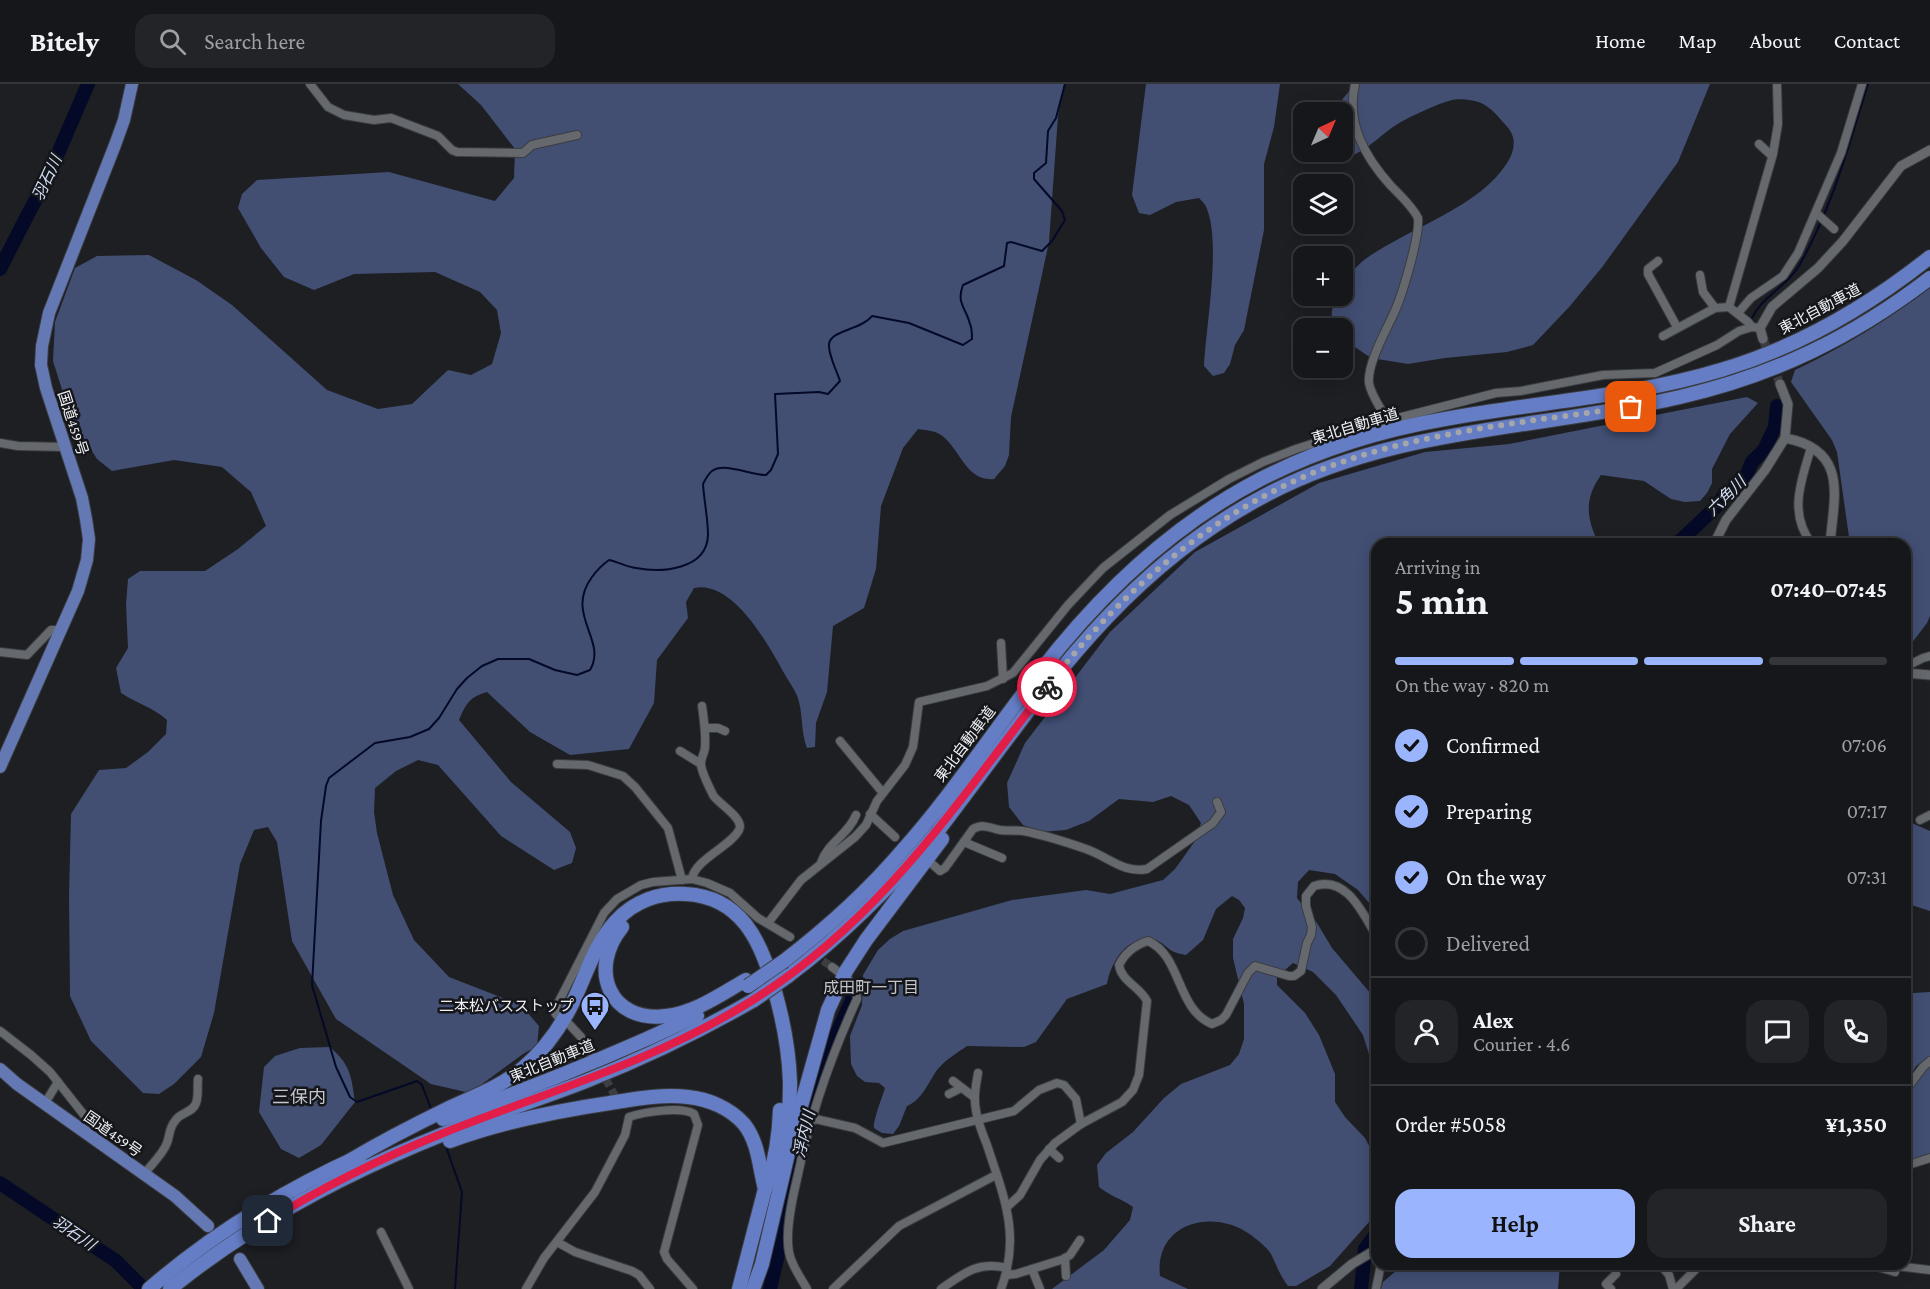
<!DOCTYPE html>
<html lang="en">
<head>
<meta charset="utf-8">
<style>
  :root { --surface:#16171a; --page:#232427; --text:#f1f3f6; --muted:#9e9fa2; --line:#353639; --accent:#9ab5fd }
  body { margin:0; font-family:"Crimson Pro","Noto Sans JP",serif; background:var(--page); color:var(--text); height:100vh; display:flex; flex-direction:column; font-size:22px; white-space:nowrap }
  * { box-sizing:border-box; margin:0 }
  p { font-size:20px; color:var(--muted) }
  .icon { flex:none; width:33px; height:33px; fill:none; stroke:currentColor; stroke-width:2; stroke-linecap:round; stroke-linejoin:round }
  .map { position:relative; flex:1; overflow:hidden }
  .panel { position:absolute; left:1371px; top:454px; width:540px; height:732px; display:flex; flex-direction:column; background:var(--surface); border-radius:18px; box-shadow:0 3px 15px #0003,0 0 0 2px var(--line) }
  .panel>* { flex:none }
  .needle { width:39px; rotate:44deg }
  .tools { position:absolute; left:1293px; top:18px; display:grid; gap:12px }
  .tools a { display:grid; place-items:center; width:60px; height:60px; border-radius:12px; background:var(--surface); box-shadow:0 3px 15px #0003,0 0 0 2px var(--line); font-size:30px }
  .pin { position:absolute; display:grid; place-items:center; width:51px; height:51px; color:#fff; margin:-26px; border-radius:12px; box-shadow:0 3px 9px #0006 }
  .courier { position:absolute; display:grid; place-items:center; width:60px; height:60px; margin:-30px; border:4px solid #e11d48; border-radius:50%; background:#fff; color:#222; box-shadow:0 2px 8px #0007 }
  .headline em { font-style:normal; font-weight:700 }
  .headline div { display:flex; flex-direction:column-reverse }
  .headline { display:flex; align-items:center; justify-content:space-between; height:102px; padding:0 24px }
  h1 { font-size:39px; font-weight:700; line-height:45px }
  .bar { display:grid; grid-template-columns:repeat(4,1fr); gap:9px 6px; align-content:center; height:72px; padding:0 24px }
  .bar i { height:8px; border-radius:4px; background:var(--line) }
  .bar .active { background:var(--accent) }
  .bar p { grid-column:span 4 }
  .line { display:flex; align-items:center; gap:15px; padding:0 24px; border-top:2px solid var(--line) }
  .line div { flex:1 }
  .round { display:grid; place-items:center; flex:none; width:63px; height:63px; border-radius:18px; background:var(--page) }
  ol { padding:0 24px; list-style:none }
  li { display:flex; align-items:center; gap:18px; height:66px }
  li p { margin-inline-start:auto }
  li .icon { padding:6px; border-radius:50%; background:var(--accent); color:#111; stroke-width:4 }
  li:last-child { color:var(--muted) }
  li i { width:33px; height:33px; border:3px solid var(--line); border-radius:50% }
  .action { display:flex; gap:12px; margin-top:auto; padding:12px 24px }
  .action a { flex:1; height:69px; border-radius:18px; background:var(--accent); color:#111; font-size:24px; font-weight:700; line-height:69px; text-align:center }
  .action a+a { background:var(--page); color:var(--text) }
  header { display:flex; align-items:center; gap:36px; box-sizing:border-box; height:84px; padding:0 30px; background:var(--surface); border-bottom:2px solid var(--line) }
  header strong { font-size:28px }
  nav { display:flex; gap:33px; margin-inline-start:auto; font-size:21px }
  .search { width:420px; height:54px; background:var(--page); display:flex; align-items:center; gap:15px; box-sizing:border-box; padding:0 21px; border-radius:18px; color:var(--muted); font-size:22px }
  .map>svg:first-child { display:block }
</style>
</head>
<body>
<header>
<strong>Bitely</strong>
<div class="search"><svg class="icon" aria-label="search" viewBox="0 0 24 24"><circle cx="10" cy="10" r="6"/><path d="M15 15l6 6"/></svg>Search here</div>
<nav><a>Home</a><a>Map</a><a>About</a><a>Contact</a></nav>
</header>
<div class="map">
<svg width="1930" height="1205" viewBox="0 0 1930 1205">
  <rect width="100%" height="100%" fill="#1d1f23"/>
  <g fill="#424f73">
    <path d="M458,0H1064L1058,32L1049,158L1011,333L1009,371L1005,382L994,395C966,398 960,364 941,351C936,347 925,346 918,345L903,364L881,422L876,485L864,524L833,542L827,608L816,639L815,663L807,664C801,649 803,633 799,618C797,608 789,598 784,589C768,560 733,496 694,504L686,518L688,534L657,576L654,619L629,665L570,671L530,648L487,608C470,613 466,619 459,636L511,698L570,748L576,764L572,779L554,786L501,752L438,681L418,676L396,687L375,704L374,728L377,749L393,811L414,856L449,893L521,921L539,942L537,962L523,970L470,1009L431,1000L336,935L292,857L277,758L268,743L254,746L240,780L214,929L201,973L174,1000L159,1010L143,1009L91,957L70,912L69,812L71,730L99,686L126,684L148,668L166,650L167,636C154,624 136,619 121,609L116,584L128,564L126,520L128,495L140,487H205L238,465L266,442L251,408L222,383L174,376L112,387L97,375L71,334L53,277L55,238L75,184L97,172L149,171L196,196L232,221L327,306L378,325L412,320L448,286L471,291L492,280L501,249L497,226L480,208L435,188L354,190L314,206L284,193L261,164L238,124L242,110L257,96L389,88L495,117L514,94L515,65L481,21Z"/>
    <path d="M1146,0H1280L1274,43L1264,80V146L1244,246L1235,261L1230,280L1224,289L1213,292L1204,282C1206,242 1221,161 1207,125C1206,121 1202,117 1199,114L1176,118L1150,131L1139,129L1132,111Z"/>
    <path d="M1355,0H1710L1678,78L1603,182L1570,222L1533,261L1507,268L1445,274L1408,280L1371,274L1343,255L1342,244H1335C1329,233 1332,223 1337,212H1342L1343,199C1349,192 1356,182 1364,176C1406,145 1479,124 1507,79C1514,68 1517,56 1509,45C1502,37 1493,25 1483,20C1477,16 1458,14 1452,16C1439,19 1404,35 1393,43C1374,56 1348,87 1323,68H1342V28H1332Z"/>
    <path d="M1930,204V532L1927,539L1905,568V460H1850L1837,368L1832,356L1791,298L1795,286C1843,263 1888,236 1930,204Z"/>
    <path d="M1747,313L1758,319L1730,350L1712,385V399L1707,409L1700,417L1685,418L1671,415L1644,397L1601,391C1584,415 1586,434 1599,460H1377V828L1358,806L1335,790L1309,786L1298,798L1297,814L1317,839L1332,864L1377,917V986L1373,983L1363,951L1336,911L1313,888L1293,879L1277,893V901L1305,929L1319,951L1335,990V1018L1345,1033L1365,1054L1377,1077V1122L1369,1138L1330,1182L1296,1202H1288C1280,1192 1277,1182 1271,1170C1267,1163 1257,1156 1251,1151C1213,1123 1154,1139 1160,1192L1188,1205H1052L1104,1166L1130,1136L1133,1123C1122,1115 1110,1112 1099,1103L1097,1081L1106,1069L1133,1048L1164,1014L1181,1000L1230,981L1239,970L1244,955V920L1233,874V855L1243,834L1245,824L1239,816L1232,812L1216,825L1203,856L1186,871C1181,870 1176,869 1172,867C1167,864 1162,858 1156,856C1128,849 1111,877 1107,900L1067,915L1036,958L1024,963L967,962C957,969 945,976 937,986C928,999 922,1016 907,1022L899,1042L893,1050L882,1049L874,1044C873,1036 882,1014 885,1004L879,999L865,998L857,992L851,980L850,952L862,921L863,891L878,866L890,855L903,847L1012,816L1086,806L1110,810L1163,796L1175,785L1195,757L1201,739L1189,721L1171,712L1153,718L1119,715L1089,737L1066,746L1041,748L1023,741L1009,723L1007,699L1025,659L1110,548L1195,468L1319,399L1425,368L1509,360Z"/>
    <polygon points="1905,736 1930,747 1930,827 1905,819"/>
    <polygon points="1905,905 1913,909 1930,908 1930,972 1916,982 1905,1001"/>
    <path d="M330,963C351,982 351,991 355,1018L321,1061L299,1074L281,1065L259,1028L264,983L275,972L300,964Z"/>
    <polygon points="1930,980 1930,1071 1905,1078 1905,1014"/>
    <polygon points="1404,1180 1560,1180 1560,1181 1558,1205 1381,1205 1383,1198"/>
  </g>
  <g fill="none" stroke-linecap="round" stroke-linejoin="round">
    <g stroke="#040927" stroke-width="2">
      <path d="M1752,234C1762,212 1788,202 1800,180C1832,124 1849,61 1868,0"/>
      <path d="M432,1027L422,1001L417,997L357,1018L350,1013L336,983L312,901L321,737L326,702L329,694L375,659L410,653L429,645L439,634L457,605L467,594L482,582L498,575H529L555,586L577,591L590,586C608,556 564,531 592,493C597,486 602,481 609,476C618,478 627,483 636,484C661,489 707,486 708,451C708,435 704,416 703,400C705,396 708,390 712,387C724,378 751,391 766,391L771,386L778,370L775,310L819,308L828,310L840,297C837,287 828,271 829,260C831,246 861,246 872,232L909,239L963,261L972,255C972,250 972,244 970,240C966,224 956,219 963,201L1004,182L1007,159L1011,158L1042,167L1052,157L1065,136L1062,127L1034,95V89L1046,79L1048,47L1056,34L1065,0"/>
      <polyline points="445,1060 462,1108 455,1205"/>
    </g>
    <g stroke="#040927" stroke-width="14">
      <polyline points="0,185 28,130 47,95 88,0"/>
      <polyline points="1673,460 1680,457 1716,423 1725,410 1742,401 1752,378 1764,366 1775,343 1777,322"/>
      <polyline points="0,1099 116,1177 144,1205"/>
      <polyline points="770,1205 783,1149 785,1123 814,1008 826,973 853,914 850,905 846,901"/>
      <polyline points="1361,1205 1365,1165 1377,1149"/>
    </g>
    <g stroke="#3c3e42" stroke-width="8" stroke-dasharray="8 4" stroke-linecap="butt">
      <polyline points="813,870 832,883"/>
      <polyline points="594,974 619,1019"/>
    </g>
    <polyline stroke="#3c3e42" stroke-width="9" stroke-dasharray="9 4.5" stroke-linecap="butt" points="1763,255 1780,300"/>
    <g stroke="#3b3c3f" stroke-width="10">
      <g id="minor">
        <polyline points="310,0 328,23 344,31 374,36 391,34 438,52 452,66 457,68 523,69 532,61 577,51"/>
        <path d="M1355,0C1346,40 1365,73 1391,102C1401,112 1412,122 1418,134C1420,152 1402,212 1394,229C1386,247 1367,280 1369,299C1371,312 1382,325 1387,337"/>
        <polyline points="1759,60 1772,72"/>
        <polyline points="1816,129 1834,145"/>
        <polyline points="1658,177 1648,185 1648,190 1677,243"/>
        <polyline points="1700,191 1703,208 1715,224"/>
        <polyline points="1738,229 1751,214 1783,192 1798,169 1841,69 1862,0"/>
        <polyline points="1752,243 1748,238 1729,223 1773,70 1778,40 1777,0"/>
        <polyline points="1663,252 1715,224 1729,223"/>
        <polyline points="0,359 18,362 64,363"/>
        <path d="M1811,364C1801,397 1788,430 1812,460"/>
        <polyline points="1001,559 1003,595"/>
        <polyline points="0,568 27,571 51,546 61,546"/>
        <polyline points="1905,583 1923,574 1930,572"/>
        <polyline points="705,644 718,644 725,647"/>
        <polyline points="840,657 883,709"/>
        <polyline points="680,667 701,680"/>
        <polyline points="557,680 588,681 623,692 635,703 668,744 682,796"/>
        <polyline points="870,730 895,753"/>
        <polyline points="1920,736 1930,731"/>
        <polyline points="964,758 1002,774"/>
        <path d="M821,779C827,759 849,750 856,731"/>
        <path d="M931,779L940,787L945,784L973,745C982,739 990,744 1000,746C1007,747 1015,746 1023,747C1044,751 1066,758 1086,765C1107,772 1124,790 1147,785L1213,739L1221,728L1217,718"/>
        <path d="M692,795C694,776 731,762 739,746C745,734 717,719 713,711C709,702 702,690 701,681C700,675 705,669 705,663C706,649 704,636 702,622"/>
        <polyline points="768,839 801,796 855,753 866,741 877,717 905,681 913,663 919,618 987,602 1013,589 1068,521 1103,484 1170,431 1229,395 1263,378 1296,365 1370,341 1496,309 1521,307 1603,291 1655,289 1717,261 1739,247 1752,243 1760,244"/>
        <polyline points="832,883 840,889"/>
        <polyline points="559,934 555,929 555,925 604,829 617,815 641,801 653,798 692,795 707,799 730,809 758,834 790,853"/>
        <polyline points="568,939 581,953"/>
        <polyline points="0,947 31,971 50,988 92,1041"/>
        <polyline points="588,964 592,970"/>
        <path d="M978,989C977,996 975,1004 975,1012C974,1028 981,1046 987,1061C1004,1113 1021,1151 1001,1205"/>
        <polyline points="953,997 974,1013"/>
        <polyline points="1905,1007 1923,983 1930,977"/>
        <polyline points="949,1010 961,1004"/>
        <polyline points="45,1019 58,998"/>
        <polyline points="811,1034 855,1044 883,1059 1014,1027 1039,1006 1057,999 1064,1001 1076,1015 1081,1040"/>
        <polyline points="1049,1065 1059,1074"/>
        <polyline points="1905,1082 1930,1074"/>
        <path d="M144,1090C151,1081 163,1070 167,1059C170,1051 169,1044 175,1037C180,1028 193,1029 196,1019C199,1012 197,1002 198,995"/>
        <path d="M1007,1123L1020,1111L1040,1076L1055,1059L1081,1040L1122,1018L1133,1006L1139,991L1147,917C1140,903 1121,897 1119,881C1125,869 1135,861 1148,857C1182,872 1176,925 1212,940L1221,936L1226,931L1248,889L1255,882L1289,892H1294L1301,887L1307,859L1311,851L1312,843L1306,822V812L1314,802C1347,791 1363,830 1377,853"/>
        <polyline points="381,1148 409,1205"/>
        <polyline points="557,1158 575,1168 632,1187 639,1191 650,1205"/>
        <polyline points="1065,1174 1066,1192"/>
        <polyline points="1660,1180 1669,1191 1673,1205"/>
        <polyline points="1896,1182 1930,1186"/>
        <polyline points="1878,1183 1895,1188 1896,1180"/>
        <polyline points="1032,1185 1040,1205"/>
        <polyline points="1006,1191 1016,1190 1064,1175 1070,1171 1080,1156"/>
        <path d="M526,1205L544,1174L595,1108L625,1051L629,1033C644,1028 681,1022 694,1030L698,1041L664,1168L667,1175L693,1205"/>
        <path d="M807,1205C801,1194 791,1181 789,1168C785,1147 792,1116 797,1095C810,1032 830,974 857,915L856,905L848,895"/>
        <polyline points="833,1205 899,1142 996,1091"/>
        <path d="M941,1205C964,1189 978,1177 1007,1184"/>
        <polyline points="1376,1205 1381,1180"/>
        <polyline points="1611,1205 1606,1200 1616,1190"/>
        <polyline points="1676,1205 1698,1183"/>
      </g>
    </g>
    <g stroke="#3b3c3f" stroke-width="11">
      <g id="tertiary">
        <polyline points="1763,255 1760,244 1772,223 1818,184 1843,157 1901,82 1930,66"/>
        <path d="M1785,354C1849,366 1834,413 1830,460"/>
        <polyline points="1714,460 1726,436 1765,386 1785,354 1788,320 1780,300"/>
        <polyline points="1905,589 1930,591"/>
        <polyline points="1322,1205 1352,1180 1377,1165"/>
      </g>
    </g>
    <g stroke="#3b3c3f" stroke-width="14">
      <g id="trunk">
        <polyline points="0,683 78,507 87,476 89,455 86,435 82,414 46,304 41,281 42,262 49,229 115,61 124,36 132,0"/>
        <polyline points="0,985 17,1000 175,1112 208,1142"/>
        <polyline points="240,1175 258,1205"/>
      </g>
    </g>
    <g stroke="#3b3c3f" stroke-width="16">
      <g id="motorway">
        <path d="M622,843C588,885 609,939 666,932C695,929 721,910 746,896"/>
        <path d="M784,877C827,844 867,808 902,767C952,711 993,648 1039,589C1099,511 1171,442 1259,396C1317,366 1381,346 1445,335C1537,318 1632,313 1721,286C1799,263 1867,223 1930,173"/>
        <path d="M788,892C844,850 892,802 937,748C1037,618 1115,490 1266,411C1397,342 1540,346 1680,313C1775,291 1853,253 1930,194"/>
        <path d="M443,1035C530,1005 614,971 697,932"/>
        <path d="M450,1057C501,1038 556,1027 610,1019C635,1015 662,1010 688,1013C708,1015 730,1024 744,1040C759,1059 759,1083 765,1105"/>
        <path d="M351,1076C383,1057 414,1041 447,1025C472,1013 501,1003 523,984C542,968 558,947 570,924C585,895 593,862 616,837C634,817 660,808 686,810C741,813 761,857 774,904C783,935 789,966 790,998C790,1019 788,1040 790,1061"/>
        <path d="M149,1205C211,1151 285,1106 360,1072"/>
        <path d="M170,1205C252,1138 348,1088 446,1049C492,1030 540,1015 586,997C644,974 700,947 754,916"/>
        <path d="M739,1205L765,1105C775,1080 779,1053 780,1026"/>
        <polyline points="753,1205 762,1180 790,1061 828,926 846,887 866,856 942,755"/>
      </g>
    </g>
    <use href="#minor" stroke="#65686d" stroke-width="8"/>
    <use href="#tertiary" stroke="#65686d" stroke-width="9"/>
    <use href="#trunk" stroke="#6479b4" stroke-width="12"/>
    <use href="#motorway" stroke="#647dc5" stroke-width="14"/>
    <g stroke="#3b3c3f" stroke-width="16" stroke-linecap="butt">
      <g id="motorway-bridge">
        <polyline points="748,902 784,877"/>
        <polyline points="754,916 788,892"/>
      </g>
    </g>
    <use href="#motorway-bridge" stroke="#647dc5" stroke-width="14"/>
  </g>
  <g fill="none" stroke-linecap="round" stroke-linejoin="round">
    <path stroke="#a5a6aa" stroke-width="6" stroke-dasharray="0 10.8" d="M1047,603C1134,491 1239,405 1377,367C1459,344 1546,335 1631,323"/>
    <path stroke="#e11d48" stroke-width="8" d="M268,1137C324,1102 384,1073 446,1048C550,1007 658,976 753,916C882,835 956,720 1047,603"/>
  </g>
  <defs>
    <g id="bus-pin" transform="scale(1.5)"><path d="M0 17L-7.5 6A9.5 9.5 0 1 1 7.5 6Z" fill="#9ab5fd" stroke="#14161a"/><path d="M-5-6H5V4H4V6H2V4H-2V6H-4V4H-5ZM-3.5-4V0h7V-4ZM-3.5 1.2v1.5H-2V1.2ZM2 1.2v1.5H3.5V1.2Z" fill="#111"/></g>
  </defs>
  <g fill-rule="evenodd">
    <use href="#bus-pin" x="595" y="922"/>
  </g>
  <g text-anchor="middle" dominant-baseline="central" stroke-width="5" stroke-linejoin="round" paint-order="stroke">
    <g font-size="15" fill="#eeeff2" stroke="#14161a">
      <text transform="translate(1820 225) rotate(-28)">東北自動車道</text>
      <text transform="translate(73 339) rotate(72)">国道459号</text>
      <text transform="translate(1355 342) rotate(-17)">東北自動車道</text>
      <text transform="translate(965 660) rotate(-53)">東北自動車道</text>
      <text transform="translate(552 977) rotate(-22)">東北自動車道</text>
      <text transform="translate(113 1050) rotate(35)">国道459号</text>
    </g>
    <g font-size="15" fill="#eeeff2" stroke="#14161a" text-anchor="end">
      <text x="574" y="922">二本松バスストップ</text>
    </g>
    <g font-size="16" font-style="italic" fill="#d2dcf5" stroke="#14161a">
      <text transform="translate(47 94) rotate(-65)">羽石川</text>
      <text transform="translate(1726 412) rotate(-45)">六角川</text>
      <text transform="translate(804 1050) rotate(-77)">浮内川</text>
      <text transform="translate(74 1149) rotate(34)">羽石川</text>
    </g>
    <g font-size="16" fill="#c3c5cb" stroke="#14161a">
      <text x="871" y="903">成田町一丁目</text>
    </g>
    <g font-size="18" fill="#c3c5cb" stroke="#14161a">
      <text x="299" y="1013">三保内</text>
    </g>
  </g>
</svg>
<div class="tools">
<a><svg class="needle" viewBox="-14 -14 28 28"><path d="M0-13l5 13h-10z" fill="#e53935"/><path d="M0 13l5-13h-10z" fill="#9e9fa2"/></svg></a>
<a><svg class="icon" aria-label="layers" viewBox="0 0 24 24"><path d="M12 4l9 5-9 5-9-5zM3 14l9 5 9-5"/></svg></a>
<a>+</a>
<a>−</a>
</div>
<div class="pin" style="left:1631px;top:323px;background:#ea580c"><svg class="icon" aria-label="bag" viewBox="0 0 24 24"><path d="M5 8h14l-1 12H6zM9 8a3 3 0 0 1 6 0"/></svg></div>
<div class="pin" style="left:268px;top:1137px;background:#1f2937"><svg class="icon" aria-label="home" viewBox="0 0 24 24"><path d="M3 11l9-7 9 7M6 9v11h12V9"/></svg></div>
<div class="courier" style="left:1047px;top:603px"><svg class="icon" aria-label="bike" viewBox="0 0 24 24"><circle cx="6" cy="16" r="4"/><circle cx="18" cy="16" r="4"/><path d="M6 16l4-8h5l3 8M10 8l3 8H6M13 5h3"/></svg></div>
<section class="panel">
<div class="headline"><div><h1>5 min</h1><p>Arriving in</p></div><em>07:40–07:45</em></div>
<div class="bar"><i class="active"></i><i class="active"></i><i class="active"></i><i></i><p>On the way · 820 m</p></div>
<ol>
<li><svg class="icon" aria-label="check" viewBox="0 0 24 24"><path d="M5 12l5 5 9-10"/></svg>Confirmed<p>07:06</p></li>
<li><svg class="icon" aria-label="check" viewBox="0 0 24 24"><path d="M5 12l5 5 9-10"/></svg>Preparing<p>07:17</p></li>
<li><svg class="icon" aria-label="check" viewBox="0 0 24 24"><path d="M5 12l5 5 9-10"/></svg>On the way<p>07:31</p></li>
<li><i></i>Delivered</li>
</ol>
<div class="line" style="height:108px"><a class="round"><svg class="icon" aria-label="person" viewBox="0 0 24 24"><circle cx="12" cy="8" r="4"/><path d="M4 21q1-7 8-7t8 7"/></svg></a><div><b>Alex</b><p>Courier · 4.6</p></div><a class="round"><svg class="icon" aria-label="chat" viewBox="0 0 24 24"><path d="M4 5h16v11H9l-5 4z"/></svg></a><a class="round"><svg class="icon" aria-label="phone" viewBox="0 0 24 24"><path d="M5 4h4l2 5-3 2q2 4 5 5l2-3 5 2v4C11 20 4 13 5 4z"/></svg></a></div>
<div class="line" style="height:78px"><div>Order #5058</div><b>¥1,350</b></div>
<div class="action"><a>Help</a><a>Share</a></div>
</section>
</div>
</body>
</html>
